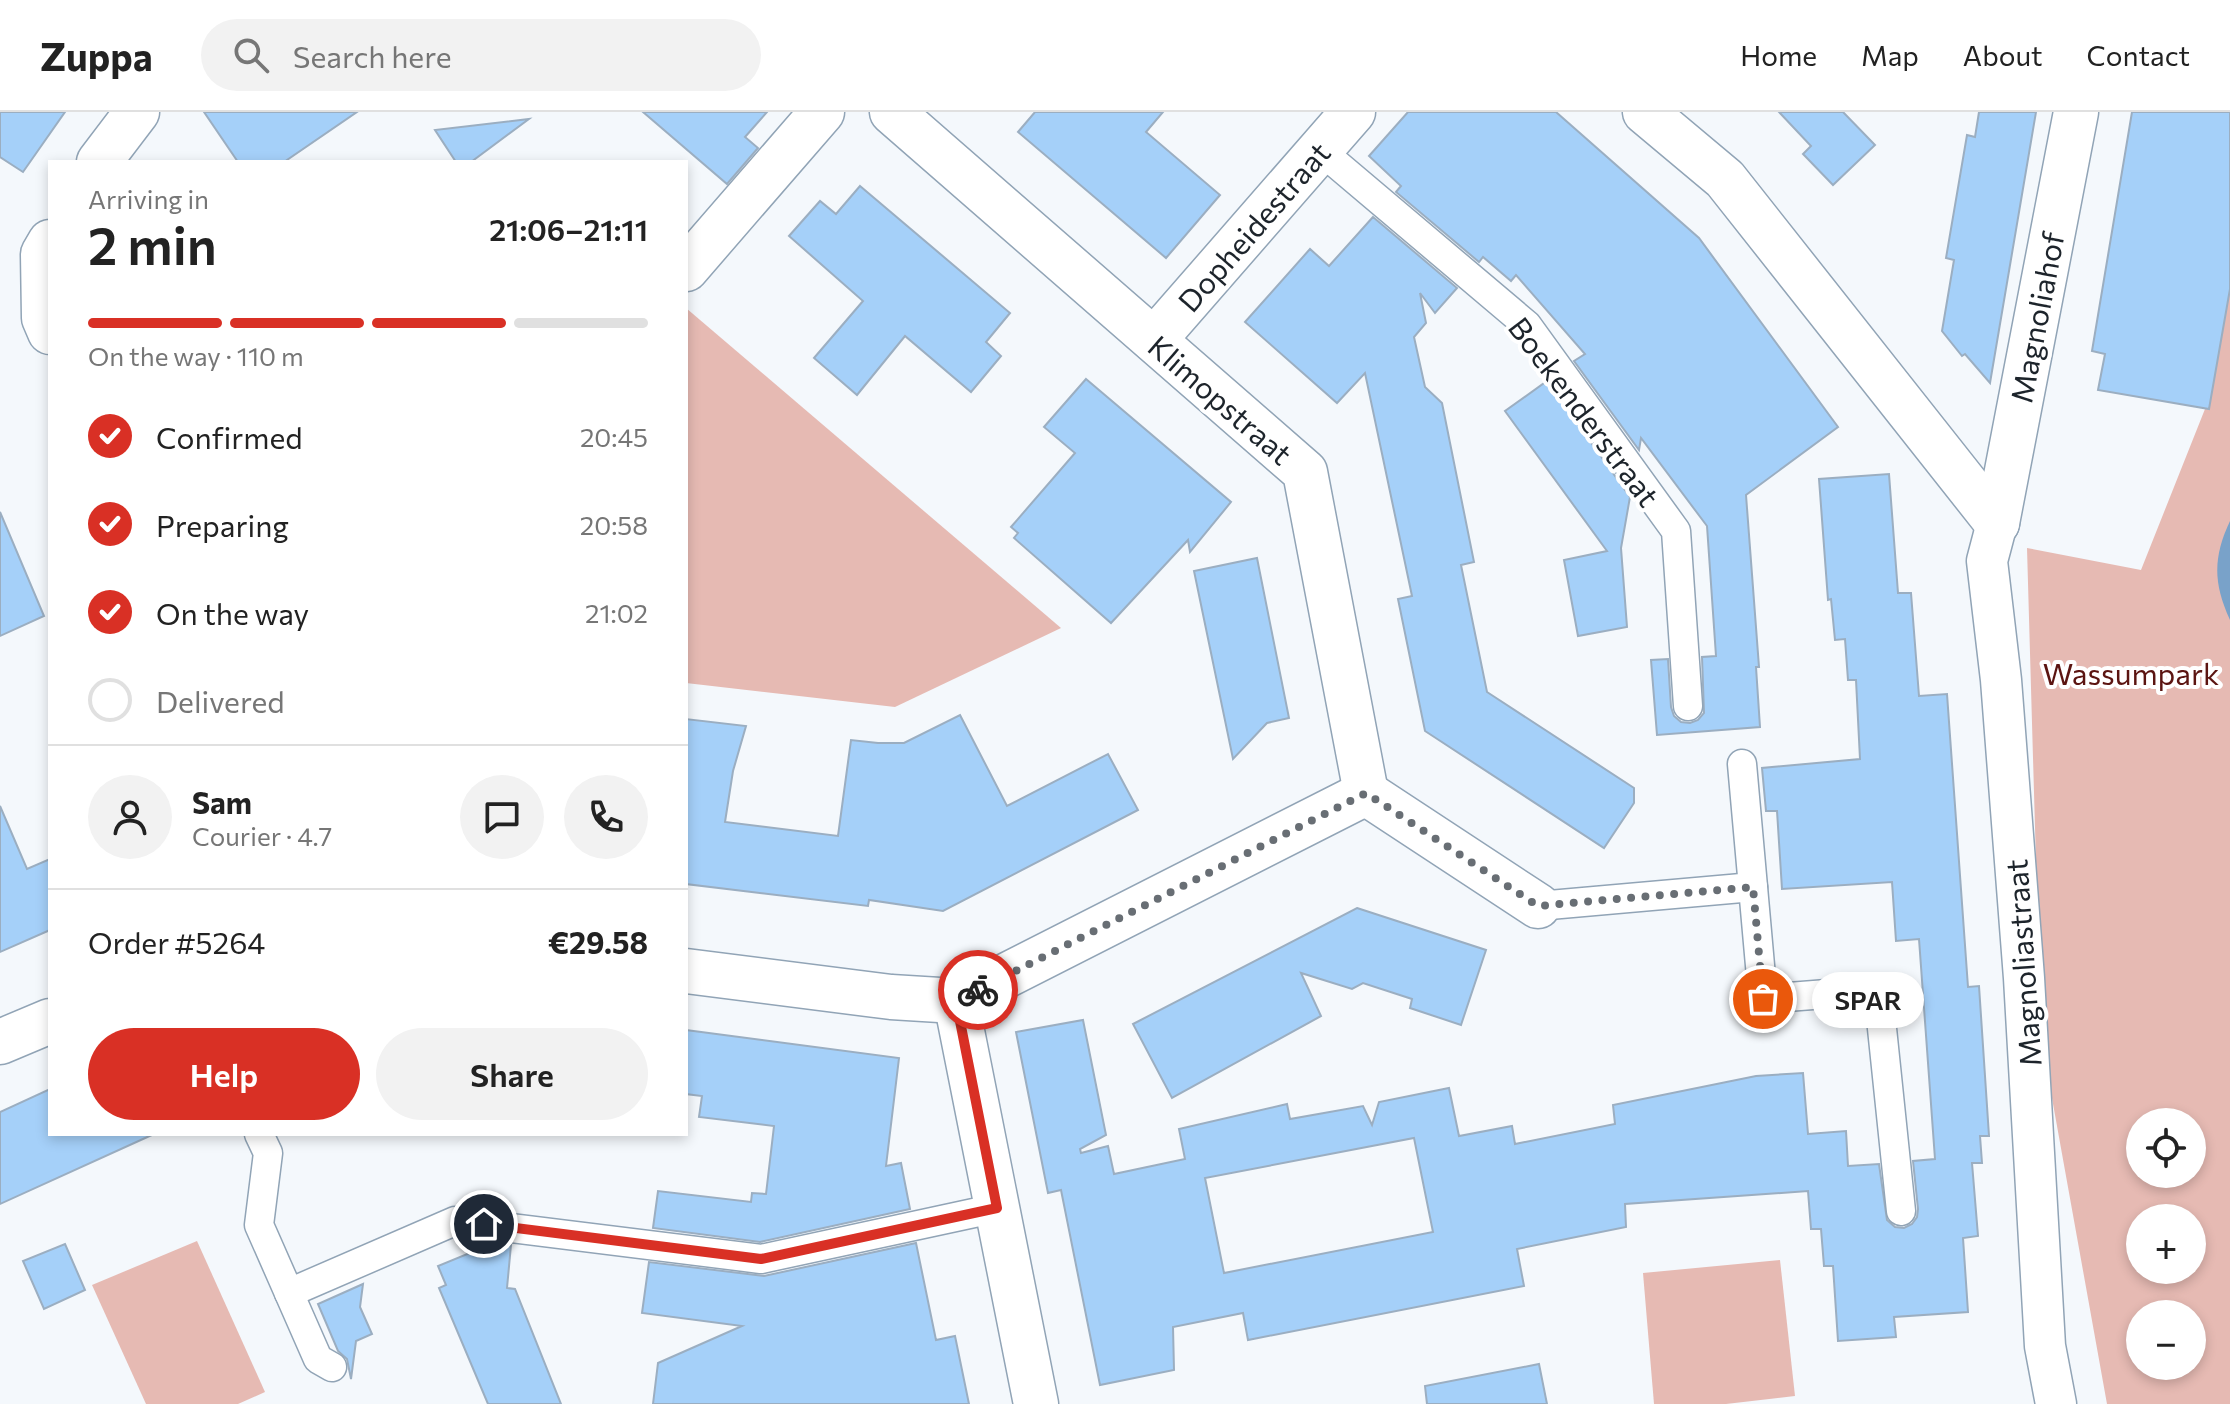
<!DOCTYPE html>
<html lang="en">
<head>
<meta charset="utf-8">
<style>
  :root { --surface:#fff; --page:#f2f2f2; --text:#222; --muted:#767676; --line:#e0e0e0; --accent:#d93025 }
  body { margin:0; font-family:Commissioner,sans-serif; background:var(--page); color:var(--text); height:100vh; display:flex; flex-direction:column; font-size:30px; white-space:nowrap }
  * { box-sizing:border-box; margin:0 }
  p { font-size:26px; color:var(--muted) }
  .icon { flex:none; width:44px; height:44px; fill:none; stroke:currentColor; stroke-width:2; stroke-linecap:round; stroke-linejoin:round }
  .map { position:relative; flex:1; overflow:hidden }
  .details { position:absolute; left:48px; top:48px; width:640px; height:976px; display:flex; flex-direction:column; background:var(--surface); border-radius:0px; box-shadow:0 4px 12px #0003 }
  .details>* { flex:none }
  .controls { position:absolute; left:2126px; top:996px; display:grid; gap:16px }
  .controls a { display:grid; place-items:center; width:80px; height:80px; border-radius:50%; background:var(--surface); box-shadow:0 4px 12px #0003; font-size:40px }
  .pin { position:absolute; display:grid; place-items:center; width:68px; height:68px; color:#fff; margin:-34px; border:4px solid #fff; border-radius:50%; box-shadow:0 2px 8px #0007 }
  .courier { position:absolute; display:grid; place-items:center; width:80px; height:80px; margin:-40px; border:6px solid #d93025; border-radius:50%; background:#fff; color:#222; box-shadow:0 2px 10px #0007 }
  .bubble { position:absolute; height:56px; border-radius:28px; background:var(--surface); box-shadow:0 4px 12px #0003; font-size:26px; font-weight:600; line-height:56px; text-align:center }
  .summary em { font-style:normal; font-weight:600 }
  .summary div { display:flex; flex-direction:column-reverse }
  .summary { display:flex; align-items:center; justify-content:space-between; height:136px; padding:0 40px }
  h1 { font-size:52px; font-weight:600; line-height:60px }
  .bar { display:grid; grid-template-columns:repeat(4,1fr); gap:12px 8px; align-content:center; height:96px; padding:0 40px }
  .bar i { height:10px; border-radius:6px; background:var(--line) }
  .bar .current { background:var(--accent) }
  .bar p { grid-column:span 4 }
  .line { display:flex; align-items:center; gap:20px; padding:0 40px; border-top:2px solid var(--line) }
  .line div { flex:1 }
  .round { display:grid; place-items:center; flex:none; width:84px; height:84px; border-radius:42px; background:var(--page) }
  ol { padding:0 40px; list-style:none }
  li { display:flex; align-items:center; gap:24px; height:88px }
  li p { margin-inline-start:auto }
  li .icon { padding:8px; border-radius:50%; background:var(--accent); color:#fff; stroke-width:4 }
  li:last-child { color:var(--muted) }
  li i { width:44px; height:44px; border:4px solid var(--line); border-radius:50% }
  .primary-button { display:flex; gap:16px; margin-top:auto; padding:16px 40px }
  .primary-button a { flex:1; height:92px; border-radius:48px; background:var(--accent); color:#fff; font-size:32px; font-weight:600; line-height:92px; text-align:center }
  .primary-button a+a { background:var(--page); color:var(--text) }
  header { display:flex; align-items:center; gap:48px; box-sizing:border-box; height:112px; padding:0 40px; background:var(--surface); border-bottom:2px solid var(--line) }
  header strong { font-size:38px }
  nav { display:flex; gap:44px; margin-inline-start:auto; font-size:28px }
  .search { width:560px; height:72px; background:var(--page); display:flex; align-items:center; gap:20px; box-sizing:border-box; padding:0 28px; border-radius:44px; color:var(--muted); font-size:30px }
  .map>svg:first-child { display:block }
</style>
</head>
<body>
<header>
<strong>Zuppa</strong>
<div class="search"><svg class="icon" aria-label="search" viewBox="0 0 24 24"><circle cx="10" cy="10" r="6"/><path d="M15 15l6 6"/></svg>Search here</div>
<nav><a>Home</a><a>Map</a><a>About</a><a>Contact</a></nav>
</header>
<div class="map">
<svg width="2230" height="1292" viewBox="0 0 2230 1292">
  <rect width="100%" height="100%" fill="#f4f8fc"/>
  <g fill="#e6bab3" fill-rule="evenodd">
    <path d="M2230,179V1292H2107L2041,925L2027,436L2141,458L2205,297ZM2140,1010H2192V1062H2140ZM2140,1106H2192V1158H2140ZM2140,1202H2192V1254H2140Z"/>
    <polygon points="686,196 1061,516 895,595 686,571"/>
    <polygon points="197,1129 265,1280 238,1292 146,1292 92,1173"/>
    <polygon points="1780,1148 1795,1284 1726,1292 1654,1292 1643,1161"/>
  </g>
  <path fill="#79a2c9" d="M2230,409V508C2213,471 2213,445 2230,409Z"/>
  <g fill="#a5d0f9" stroke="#9baec1" stroke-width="2" fill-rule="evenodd">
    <polygon points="0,0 65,0 23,60 0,45"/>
    <polygon points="204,0 357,0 284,50 238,50"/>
    <polygon points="643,0 767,0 745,25 758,36 727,72"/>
    <polygon points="1035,0 1163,0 1146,20 1220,83 1166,146 1018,20"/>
    <polygon points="1408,0 1556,0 1699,126 1838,315 1746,383 1759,555 1756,555 1760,615 1657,623 1651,548 1668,547 1671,595 1674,604 1681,610 1690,611 1698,608 1704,601 1702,545 1716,544 1707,414 1641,326 1639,338 1574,249 1585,242 1516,163 1511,169 1483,145 1479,150 1396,80 1401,74 1369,44"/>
    <polygon points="1779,0 1843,0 1875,33 1833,73 1803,42 1811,34"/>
    <polygon points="1979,0 2036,0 1990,271 1965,242 1962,244 1942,219 1954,148 1946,146 1967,23 1975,25"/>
    <polygon points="2132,0 2230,0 2230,177 2209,297 2098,278 2105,242 2092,239"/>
    <polygon points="529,7 471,50 456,50 435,18"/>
    <polygon points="860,74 1010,201 986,230 1001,244 971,280 905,224 857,283 814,246 863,189 789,124 820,89 836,102"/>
    <polygon points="1373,105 1457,176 1435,201 1420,181 1426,211 1414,225 1425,275 1442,291 1474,450 1461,453 1487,580 1634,676 1634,691 1604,736 1425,619 1398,487 1412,484 1365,261 1337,291 1245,210 1310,137 1329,154"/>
    <polygon points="1086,267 1231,390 1190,440 1188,428 1111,511 1014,426 1018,421 1011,415 1075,341 1044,315"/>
    <polygon points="1547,269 1630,385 1621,436 1627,515 1578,524 1564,448 1607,439 1505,299"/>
    <path d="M1889,362L1898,481H1911L1919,584L1947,582L1968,875L1979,874L1989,1024H1980L1982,1051H1972L1978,1124L1963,1126L1968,1200L1894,1205L1896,1225L1838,1229L1833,1154H1824L1821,1117H1811L1808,1079L1625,1092L1626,1115L1517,1137L1524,1174L1248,1228L1243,1201L1173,1215L1174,1258L1100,1273L1061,1078L1048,1081L1016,920L1083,908L1106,1023L1080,1037L1081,1041L1108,1034L1114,1062L1185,1047L1179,1017L1287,992L1290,1007L1363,994L1372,1013L1379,990L1449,976L1459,1024L1512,1014L1515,1032L1615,1012L1613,993L1756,964L1803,961L1808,1022L1846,1019L1848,1054L1879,1052L1887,1108L1895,1115L1904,1116L1912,1112L1917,1105L1918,1097L1913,1049L1935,1047L1919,827L1896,829L1892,770L1782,777L1777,699H1766L1762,656L1860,647L1856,568H1848L1845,527L1835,528L1831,487L1828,488L1819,367ZM1414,1026L1433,1120L1224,1161L1205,1066Z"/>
    <polygon points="0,400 44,504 0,524"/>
    <polygon points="1257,446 1289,606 1267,611 1233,647 1194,459"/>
    <polygon points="960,603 1007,694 1108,642 1138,698 943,799 869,788 868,794 686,772 686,607 746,614 733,659 725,710 838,724 851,628 878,631 904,631"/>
    <polygon points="0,694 27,757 50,747 50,818 0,840"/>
    <polygon points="1357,796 1486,838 1461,913 1410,896 1412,887 1363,871 1352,877 1301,861 1321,904 1172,986 1133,912"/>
    <polygon points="686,918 899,946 886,1054 901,1051 910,1097 760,1130 653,1116 658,1079 751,1090 752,1081 766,1082 774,1014 699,1005 702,984 686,982"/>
    <polygon points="50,977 50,1022 154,1022 0,1092 0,1000"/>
    <polygon points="494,1131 511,1133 507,1176 515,1177 561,1292 488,1292 439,1176 446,1173 438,1154"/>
    <polygon points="916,1131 936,1228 955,1224 969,1292 653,1292 658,1251 742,1214 642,1201 649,1150 764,1164"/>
    <polygon points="65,1132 85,1178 44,1197 23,1149"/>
    <polygon points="363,1172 360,1195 372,1222 356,1229 351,1267 347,1247 338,1239 318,1192"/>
    <polygon points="1539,1252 1547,1292 1427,1292 1425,1274"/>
  </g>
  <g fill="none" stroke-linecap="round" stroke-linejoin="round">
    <g stroke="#91a4b6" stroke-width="31">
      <g id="service">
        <polyline points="1320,38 1527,213 1676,419 1688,594"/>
        <polyline points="1742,652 1763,887 1878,878 1901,1099"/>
        <polyline points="1538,794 1753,775"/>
        <polyline points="259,1022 268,1041 259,1113 289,1181 455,1109 761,1147 997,1096"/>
        <polyline points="289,1181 318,1247 332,1255"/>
      </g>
    </g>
    <g stroke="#91a4b6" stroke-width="43">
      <polyline id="pedestrian" points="1997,411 1987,449 2001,568 2024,866 2045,1234 2056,1292"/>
    </g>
    <g stroke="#91a4b6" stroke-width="47">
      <g id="minor">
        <polyline points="892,0 1305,360 1366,681"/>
        <polyline points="1645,0 1725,67 1997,411"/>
        <polyline points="99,50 137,0"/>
        <polyline points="50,130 43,142 44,206 50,220"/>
        <polyline points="686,157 822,0"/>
        <polyline points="1154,228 1353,0"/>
        <polyline points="1997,411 2076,0"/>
        <polyline points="1366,681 1538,794"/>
        <polyline points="686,859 891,885 956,889 1366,681"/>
        <polyline points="956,889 1036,1292"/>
        <polyline points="0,930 50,909"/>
      </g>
    </g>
    <use href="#service" stroke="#fff" stroke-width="28"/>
    <use href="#pedestrian" stroke="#fff" stroke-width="40"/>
    <use href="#minor" stroke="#fff" stroke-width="44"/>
  </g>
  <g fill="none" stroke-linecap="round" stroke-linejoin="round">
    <polyline stroke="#686e74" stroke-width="8" stroke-dasharray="0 14.4" points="978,878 1366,681 1538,794 1753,775 1763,887"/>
    <polyline stroke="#d93025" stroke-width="10" points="484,1112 761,1147 997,1096 956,889 978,878"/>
  </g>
  <g text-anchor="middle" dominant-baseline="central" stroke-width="8" stroke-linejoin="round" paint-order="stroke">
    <g font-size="30" fill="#1d242b" stroke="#fff">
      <text transform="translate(1253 114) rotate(-49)">Dopheidestraat</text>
      <text transform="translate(2036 205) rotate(-79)">Magnoliahof</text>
      <text transform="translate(1221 287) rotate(41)">Klimopstraat</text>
      <text transform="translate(1585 299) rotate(53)">Boekenderstraat</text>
      <text transform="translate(2022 851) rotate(-94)">Magnoliastraat</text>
    </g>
    <g font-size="30" fill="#5b1411" stroke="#fff">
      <text x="2131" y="560">Wassumpark</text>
    </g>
  </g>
</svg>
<div class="controls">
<a><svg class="icon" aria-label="locate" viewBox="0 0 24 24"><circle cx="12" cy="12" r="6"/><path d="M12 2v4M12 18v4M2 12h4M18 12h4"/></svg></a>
<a>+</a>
<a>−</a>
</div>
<div class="pin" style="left:1763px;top:887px;background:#ea580c"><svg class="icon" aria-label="bag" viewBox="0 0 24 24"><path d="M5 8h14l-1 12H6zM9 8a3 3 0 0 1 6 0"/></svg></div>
<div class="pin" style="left:484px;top:1112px;background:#1f2937"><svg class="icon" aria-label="home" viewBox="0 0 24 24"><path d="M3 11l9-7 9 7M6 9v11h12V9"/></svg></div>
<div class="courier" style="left:978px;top:878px"><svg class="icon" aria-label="bike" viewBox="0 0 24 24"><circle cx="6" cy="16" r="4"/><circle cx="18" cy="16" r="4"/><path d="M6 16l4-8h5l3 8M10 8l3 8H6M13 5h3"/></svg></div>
<div class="bubble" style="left:1812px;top:860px;width:112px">SPAR</div>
<section class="details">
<div class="summary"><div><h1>2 min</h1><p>Arriving in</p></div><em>21:06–21:11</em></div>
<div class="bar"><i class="current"></i><i class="current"></i><i class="current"></i><i></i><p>On the way · 110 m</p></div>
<ol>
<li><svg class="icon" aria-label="check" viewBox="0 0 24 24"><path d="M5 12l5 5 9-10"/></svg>Confirmed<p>20:45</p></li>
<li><svg class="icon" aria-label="check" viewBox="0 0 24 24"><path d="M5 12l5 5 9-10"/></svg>Preparing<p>20:58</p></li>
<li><svg class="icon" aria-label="check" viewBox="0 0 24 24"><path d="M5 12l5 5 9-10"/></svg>On the way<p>21:02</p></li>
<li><i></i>Delivered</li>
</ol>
<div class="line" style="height:144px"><a class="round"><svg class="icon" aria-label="person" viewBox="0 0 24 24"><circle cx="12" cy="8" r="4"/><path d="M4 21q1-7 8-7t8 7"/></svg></a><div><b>Sam</b><p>Courier · 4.7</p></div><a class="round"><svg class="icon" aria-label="chat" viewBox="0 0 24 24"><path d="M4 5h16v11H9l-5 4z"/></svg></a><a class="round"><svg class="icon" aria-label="phone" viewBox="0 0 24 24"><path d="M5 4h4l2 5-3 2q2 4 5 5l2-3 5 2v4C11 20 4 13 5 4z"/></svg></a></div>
<div class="line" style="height:104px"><div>Order #5264</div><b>€29.58</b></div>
<div class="primary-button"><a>Help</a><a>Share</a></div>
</section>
</div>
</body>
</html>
